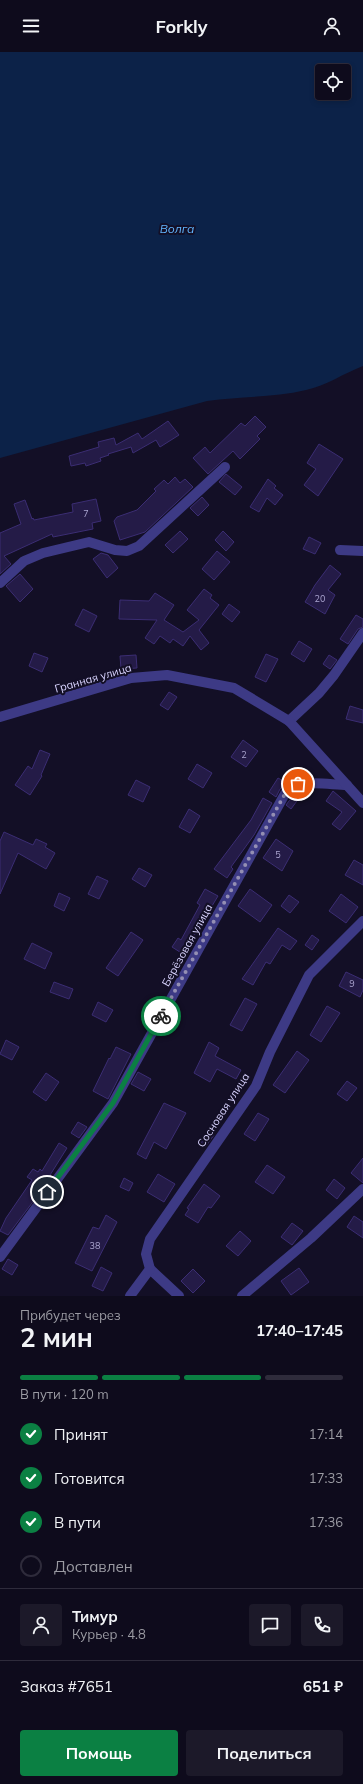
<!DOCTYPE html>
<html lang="ru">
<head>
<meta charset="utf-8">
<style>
  :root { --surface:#0e0b1c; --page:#1c1929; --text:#f1f3f6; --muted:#9b9ba3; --line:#2e2b3b; --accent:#0b8043 }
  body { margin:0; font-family:Mulish,sans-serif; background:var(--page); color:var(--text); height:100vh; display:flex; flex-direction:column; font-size:15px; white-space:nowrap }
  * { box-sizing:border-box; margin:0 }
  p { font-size:13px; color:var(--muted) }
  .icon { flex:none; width:22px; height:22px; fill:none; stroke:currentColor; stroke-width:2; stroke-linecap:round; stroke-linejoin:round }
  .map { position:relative; height:1244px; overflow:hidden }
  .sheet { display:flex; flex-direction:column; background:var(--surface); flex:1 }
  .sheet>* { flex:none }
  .tools { position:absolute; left:315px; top:12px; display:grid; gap:8px }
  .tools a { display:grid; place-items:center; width:36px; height:36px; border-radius:4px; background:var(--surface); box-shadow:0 2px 6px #0003,0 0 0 1px var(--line); font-size:20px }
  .pin { position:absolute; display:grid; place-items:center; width:34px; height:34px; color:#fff; margin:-17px; border:2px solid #fff; border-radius:50%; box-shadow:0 1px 4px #0007 }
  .courier { position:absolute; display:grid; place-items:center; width:40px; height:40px; margin:-20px; border:3px solid #0b8043; border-radius:50%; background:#fff; color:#222; box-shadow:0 1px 5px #0007 }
  .headline em { font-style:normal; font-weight:700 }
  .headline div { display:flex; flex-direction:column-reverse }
  .headline { display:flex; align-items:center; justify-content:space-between; height:68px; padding:0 20px }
  h1 { font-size:26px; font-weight:700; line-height:30px }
  .bar { display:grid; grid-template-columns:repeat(4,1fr); gap:6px 4px; align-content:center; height:48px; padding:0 20px }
  .bar i { height:5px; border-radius:3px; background:var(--line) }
  .bar .selected { background:var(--accent) }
  .bar p { grid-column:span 4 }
  .line { display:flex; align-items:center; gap:10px; padding:0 20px; border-top:1px solid var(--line) }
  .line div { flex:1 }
  .round { display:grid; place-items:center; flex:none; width:42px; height:42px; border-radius:4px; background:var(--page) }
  ol { padding:0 20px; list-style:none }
  li { display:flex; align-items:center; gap:12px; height:44px }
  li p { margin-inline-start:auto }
  li .icon { padding:4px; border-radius:50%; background:var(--accent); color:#fff; stroke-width:4 }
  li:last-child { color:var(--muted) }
  li i { width:22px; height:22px; border:2px solid var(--line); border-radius:50% }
  .action { display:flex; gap:8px; margin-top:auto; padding:8px 20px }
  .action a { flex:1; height:46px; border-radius:4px; background:var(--accent); color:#fff; font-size:16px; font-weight:700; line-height:46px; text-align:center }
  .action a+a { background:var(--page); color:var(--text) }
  header { display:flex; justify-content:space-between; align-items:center; height:52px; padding:0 20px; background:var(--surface); font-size:18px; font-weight:700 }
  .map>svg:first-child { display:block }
</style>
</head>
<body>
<header><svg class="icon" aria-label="menu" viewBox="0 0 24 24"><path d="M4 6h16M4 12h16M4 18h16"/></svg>Forkly<svg class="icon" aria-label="person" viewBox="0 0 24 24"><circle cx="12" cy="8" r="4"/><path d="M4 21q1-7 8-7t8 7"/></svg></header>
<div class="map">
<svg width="363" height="1244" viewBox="0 0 363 1244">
  <rect width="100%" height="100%" fill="#130f26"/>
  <path fill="#0c2248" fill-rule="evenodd" d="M0,0H363V314C344,321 326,334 306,338C273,346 240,344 207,349L0,406ZM322,19H344V41H322Z"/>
  <g fill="#241b47" stroke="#3b2d73">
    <polygon points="255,364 266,375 257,384 260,387 240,407 233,399 208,422 193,406 205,395 210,401 241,371 245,374"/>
    <polygon points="168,369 179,383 160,395 156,388 133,401 131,395 108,402 109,403 100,406 101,409 86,414 85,411 71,414 69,404 99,395 98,390 114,386 116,393 138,381 142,387"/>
    <polygon points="319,392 343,407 318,444 304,433 316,417 307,411"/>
    <polygon points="226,422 242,435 235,443 219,430"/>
    <polygon points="175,425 180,431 185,427 193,435 145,480 120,488 114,469 117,465 137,458 156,439 154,437 164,428 168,432"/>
    <polygon points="268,427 276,434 274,436 283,443 275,453 267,446 259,460 250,455"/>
    <polygon points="202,445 209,453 198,464 190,456"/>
    <polygon points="96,447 101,469 92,471 93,477 53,485 52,482 4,504 11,512 0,522 0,481 21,472 14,452 25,448 32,467 33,466 34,468 73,460 72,452"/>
    <polygon points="180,479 188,487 173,501 165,493"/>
    <polygon points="223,479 234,490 226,499 215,488"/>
    <polygon points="309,485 321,491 315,502 303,497"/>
    <polygon points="217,499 230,510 214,528 202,517"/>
    <polygon points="101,501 108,503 118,516 107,526 93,507"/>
    <polygon points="330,513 341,522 328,538 335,543 325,562 305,550 315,533"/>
    <polygon points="20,522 33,537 20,550 6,534"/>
    <polygon points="204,537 212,543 210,546 219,553 199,578 209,591 201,598 190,584 183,594 173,587 170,591 160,584 154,592 145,586 157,568 119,567 120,548 149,549 155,541 174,553 164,568 183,580 199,568 187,558"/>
    <polygon points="229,552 240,560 232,570 222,562"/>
    <polygon points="83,557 97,564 89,580 75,573"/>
    <polygon points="356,563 363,567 363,575 358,577 348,592 340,587"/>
    <polygon points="299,589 312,597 304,610 291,602"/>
    <polygon points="34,601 48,606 42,620 29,614"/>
    <polygon points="266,602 278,607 266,630 255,625"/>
    <polygon points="136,603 137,616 121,617 120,604"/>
    <polygon points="329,603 337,608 330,617 323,612"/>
    <polygon points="169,640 177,645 168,658 160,653"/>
    <polygon points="350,654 363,658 363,671 346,667"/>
    <polygon points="243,688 258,699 246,715 231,705"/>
    <polygon points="40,698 50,702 41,723 42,724 30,743 15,733 28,714 32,717"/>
    <polygon points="197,712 212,721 203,736 188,727"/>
    <polygon points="278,726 287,731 280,737 276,745 269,740"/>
    <polygon points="136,728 150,735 143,750 128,743"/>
    <polygon points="305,738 291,757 286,753 295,741"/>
    <polygon points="333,739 356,759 340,778 332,772 342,760 326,749"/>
    <polygon points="263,746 272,751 254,783 231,815 233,817 227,826 214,817 251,768"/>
    <polygon points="189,757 200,764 190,781 179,775"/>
    <polygon points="4,780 33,793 36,787 47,792 45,795 55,801 46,817 18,801 0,842 0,789"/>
    <polygon points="276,787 293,799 282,819 263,806"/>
    <polygon points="354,808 363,813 363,833 345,823"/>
    <polygon points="139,816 152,823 145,835 132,827"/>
    <polygon points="97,824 108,829 99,847 88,842"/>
    <polygon points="205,837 218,844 183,902 172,895 178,886 181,888 200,853 197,851"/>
    <polygon points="250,837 272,853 260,870 238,854"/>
    <polygon points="59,841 70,846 64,859 54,854"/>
    <polygon points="341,842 358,855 346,871 329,859"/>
    <polygon points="289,843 299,850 290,861 281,854"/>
    <polygon points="278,876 297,889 290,898 282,893 270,912 266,910 253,933 242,927"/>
    <polygon points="131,880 143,888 118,924 106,916"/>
    <polygon points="312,883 319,888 312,898 305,893"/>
    <polygon points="32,891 52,901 45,917 24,907"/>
    <polygon points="346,920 363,928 363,938 360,945 339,934"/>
    <polygon points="54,930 73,937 69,947 50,940"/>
    <polygon points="245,946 257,952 242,979 230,973"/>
    <polygon points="98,950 113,958 106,970 92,963"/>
    <polygon points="327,954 340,961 321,990 310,983"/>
    <polygon points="149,957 156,961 149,973 142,968"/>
    <polygon points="6,988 19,995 12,1008 0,1002"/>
    <polygon points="209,990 219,996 215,1004 241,1018 236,1027 217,1017 210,1030 194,1021"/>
    <polygon points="116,995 131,1002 108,1047 93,1039 109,1006 110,1007"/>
    <polygon points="297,999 309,1008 285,1041 273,1033"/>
    <polygon points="138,1020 151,1027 144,1039 131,1032"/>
    <polygon points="46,1021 59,1030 46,1049 33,1040"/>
    <polygon points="347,1029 357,1036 347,1049 337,1042"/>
    <polygon points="164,1051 186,1061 166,1097 154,1090 146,1107 137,1102"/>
    <polygon points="258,1061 269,1067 255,1089 244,1082"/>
    <polygon points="78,1070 87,1075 79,1086 71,1081"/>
    <polygon points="208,1079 214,1083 206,1094 201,1091"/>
    <polygon points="59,1091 67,1096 35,1147 8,1183 0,1179 6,1166 32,1128 27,1125 33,1117 38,1120 40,1117 42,1119"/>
    <polygon points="363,1106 363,1131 351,1121"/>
    <polygon points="267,1113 285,1125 273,1142 255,1130"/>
    <polygon points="158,1122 175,1132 164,1150 147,1140"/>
    <polygon points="124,1126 133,1131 129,1139 120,1135"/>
    <polygon points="334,1127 345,1136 337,1147 326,1138"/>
    <polygon points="204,1132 220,1144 211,1156 208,1155 198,1171 185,1163 189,1157 187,1156"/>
    <polygon points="106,1163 117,1170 92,1219 75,1211 93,1175 99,1177"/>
    <polygon points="354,1164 363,1170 363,1186 347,1175"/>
    <polygon points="292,1171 303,1179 292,1193 281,1185"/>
    <polygon points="240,1179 251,1189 238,1204 226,1194"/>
    <polygon points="8,1207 18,1213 12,1223 2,1217"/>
    <polygon points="101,1215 112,1221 103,1239 92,1234"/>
    <polygon points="299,1216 309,1230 291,1243 281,1229"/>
    <polygon points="193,1217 205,1229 193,1241 181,1229"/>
  </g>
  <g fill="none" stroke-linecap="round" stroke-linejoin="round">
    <g stroke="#3d3a85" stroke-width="10">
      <polyline points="340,498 363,499"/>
      <polyline points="0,531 24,509 43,501 89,490 115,498 127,499 139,494 225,415"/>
      <polyline points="289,669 319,641 334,623 363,581"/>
      <path d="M0,1205L113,1051L286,740C299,726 329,733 347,733"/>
      <polyline points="150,1217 179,1244"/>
      <polyline points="130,1244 150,1217 146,1202 150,1187 256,1034 270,1000 309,923 363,869"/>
      <polyline points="242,1244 311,1186 363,1137"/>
    </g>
    <polyline stroke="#3d3a85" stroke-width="10" points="0,665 131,626 167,623 234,636 289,669 363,751"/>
  </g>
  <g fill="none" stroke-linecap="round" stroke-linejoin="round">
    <polyline stroke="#948fb3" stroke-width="4" stroke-dasharray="0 7.2" points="161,964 286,740 290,735 298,732"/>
    <polyline stroke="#0b8043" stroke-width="5" points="47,1140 113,1051 161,964"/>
  </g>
  <g text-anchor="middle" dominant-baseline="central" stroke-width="4" stroke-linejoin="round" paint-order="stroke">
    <g font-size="9" fill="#aca6d1">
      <text x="86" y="461">7</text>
      <text x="320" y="546">20</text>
      <text x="244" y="702">2</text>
      <text x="278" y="802">5</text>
      <text x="352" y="931">9</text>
      <text x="95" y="1193">38</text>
    </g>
    <g font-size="11" fill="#d9d4ff" stroke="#130f26">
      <text transform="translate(93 626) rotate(-16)">Гранная улица</text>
      <text transform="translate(187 893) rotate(-61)">Берёзовая улица</text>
      <text transform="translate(223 1058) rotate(-57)">Сосновая улица</text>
    </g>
    <g font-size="12" font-style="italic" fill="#62b6ff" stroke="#130f26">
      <text x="177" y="176">Волга</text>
    </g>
  </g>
</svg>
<div class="tools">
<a><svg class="icon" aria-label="locate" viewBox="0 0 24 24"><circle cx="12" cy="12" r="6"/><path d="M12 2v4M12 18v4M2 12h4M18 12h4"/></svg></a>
</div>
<div class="pin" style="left:298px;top:732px;background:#ea580c"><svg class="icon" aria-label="bag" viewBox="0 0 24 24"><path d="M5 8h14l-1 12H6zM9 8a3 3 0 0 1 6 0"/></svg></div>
<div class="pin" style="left:47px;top:1140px;background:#1f2937"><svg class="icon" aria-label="home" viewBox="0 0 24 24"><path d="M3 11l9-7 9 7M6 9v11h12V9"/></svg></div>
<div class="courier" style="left:161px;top:964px"><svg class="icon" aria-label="bike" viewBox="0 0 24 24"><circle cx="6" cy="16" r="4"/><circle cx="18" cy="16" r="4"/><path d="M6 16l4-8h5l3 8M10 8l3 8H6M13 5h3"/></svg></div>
</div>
<section class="sheet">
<div class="headline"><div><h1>2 мин</h1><p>Прибудет через</p></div><em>17:40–17:45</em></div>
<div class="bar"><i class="selected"></i><i class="selected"></i><i class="selected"></i><i></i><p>В пути · 120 m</p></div>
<ol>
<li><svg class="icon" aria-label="check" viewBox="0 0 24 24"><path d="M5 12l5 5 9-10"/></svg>Принят<p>17:14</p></li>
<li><svg class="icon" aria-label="check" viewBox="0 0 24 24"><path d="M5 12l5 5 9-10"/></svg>Готовится<p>17:33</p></li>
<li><svg class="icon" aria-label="check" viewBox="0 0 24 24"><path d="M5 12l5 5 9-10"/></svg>В пути<p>17:36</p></li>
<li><i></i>Доставлен</li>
</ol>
<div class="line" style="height:72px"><a class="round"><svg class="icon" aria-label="person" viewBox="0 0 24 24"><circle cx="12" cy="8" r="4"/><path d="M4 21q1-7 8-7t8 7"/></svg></a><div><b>Тимур</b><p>Курьер · 4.8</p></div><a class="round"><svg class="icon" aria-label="chat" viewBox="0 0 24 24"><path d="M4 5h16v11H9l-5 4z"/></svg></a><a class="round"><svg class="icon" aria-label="phone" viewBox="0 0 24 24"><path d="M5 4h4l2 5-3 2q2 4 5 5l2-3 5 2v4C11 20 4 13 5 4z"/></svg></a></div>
<div class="line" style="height:52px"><div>Заказ #7651</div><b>651 ₽</b></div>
<div class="action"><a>Помощь</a><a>Поделиться</a></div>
</section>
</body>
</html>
